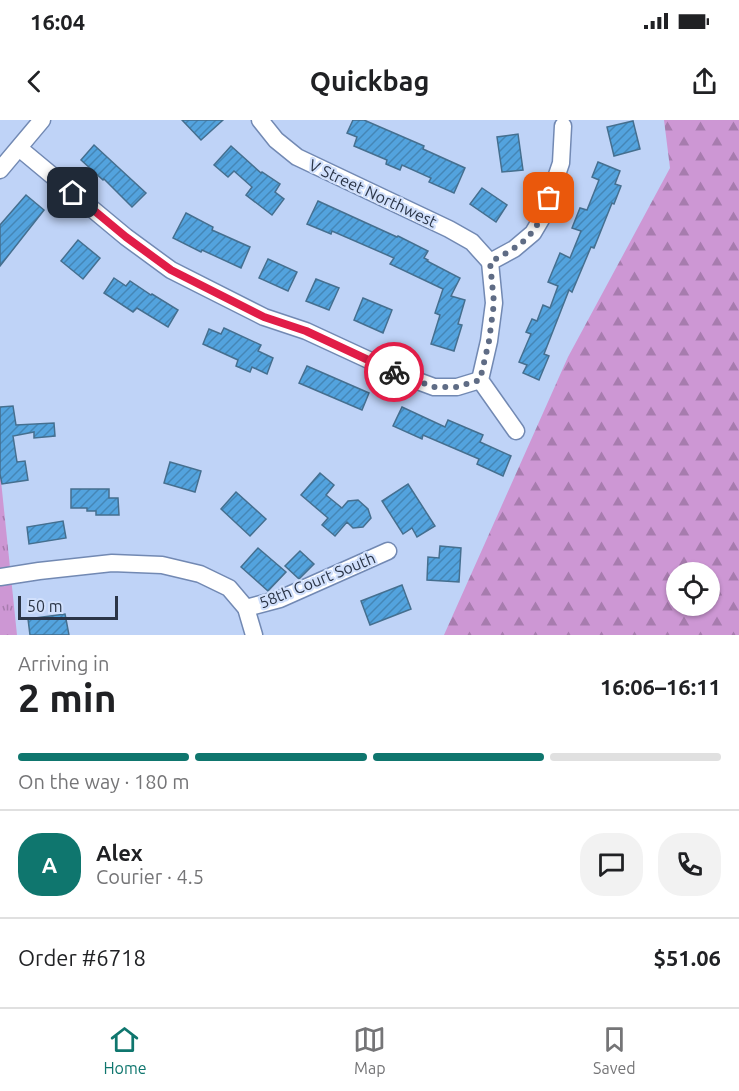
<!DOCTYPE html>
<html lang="en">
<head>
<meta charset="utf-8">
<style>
  :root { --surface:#fff; --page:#f2f2f2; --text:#202124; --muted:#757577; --line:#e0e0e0; --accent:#0f766e }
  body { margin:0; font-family:Ubuntu,sans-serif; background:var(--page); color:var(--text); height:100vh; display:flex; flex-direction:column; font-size:22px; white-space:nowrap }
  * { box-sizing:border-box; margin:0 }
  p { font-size:20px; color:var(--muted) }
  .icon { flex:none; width:33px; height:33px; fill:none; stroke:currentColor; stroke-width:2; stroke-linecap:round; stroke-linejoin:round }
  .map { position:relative; height:515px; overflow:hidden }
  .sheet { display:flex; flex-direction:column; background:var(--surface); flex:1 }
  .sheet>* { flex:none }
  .controls { position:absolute; left:666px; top:442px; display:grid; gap:12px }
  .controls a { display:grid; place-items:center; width:54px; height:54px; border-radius:50%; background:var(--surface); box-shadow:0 2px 4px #0004; font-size:30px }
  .scale { position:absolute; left:18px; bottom:15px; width:100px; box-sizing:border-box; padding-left:6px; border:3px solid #2b3547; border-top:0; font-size:16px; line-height:21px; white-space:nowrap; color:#2b3547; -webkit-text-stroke:4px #d1e0fc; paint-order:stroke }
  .pin { position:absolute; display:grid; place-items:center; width:51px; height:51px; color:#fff; margin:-26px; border-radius:12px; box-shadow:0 3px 9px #0006 }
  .courier { position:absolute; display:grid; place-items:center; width:60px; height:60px; margin:-30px; border:4px solid #e11d48; border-radius:50%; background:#fff; color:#222; box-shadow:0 2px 8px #0007 }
  .summary em { font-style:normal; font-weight:700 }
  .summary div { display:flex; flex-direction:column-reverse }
  .summary { display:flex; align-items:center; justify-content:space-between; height:102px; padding:0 18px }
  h1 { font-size:39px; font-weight:700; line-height:45px }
  .bar { display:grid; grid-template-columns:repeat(4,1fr); gap:9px 6px; align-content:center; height:72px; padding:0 18px }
  .bar i { height:8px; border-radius:4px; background:var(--line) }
  .bar .selected { background:var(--accent) }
  .bar p { grid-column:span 4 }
  .line { display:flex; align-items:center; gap:15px; padding:0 18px; border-top:2px solid var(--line) }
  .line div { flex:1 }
  .round { display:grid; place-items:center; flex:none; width:63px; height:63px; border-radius:24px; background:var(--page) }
  .status { display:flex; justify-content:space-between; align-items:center; height:42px; padding:0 30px; background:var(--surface); direction:ltr }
  .status svg { height:16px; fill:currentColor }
  header { display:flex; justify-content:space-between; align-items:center; height:78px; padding:0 18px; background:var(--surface); font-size:27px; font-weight:700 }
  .dock { display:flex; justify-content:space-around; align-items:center; height:84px; border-top:2px solid var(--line); background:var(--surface); font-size:16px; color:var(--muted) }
  .dock a { display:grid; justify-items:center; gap:3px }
  .dock .selected { color:var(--accent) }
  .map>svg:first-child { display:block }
</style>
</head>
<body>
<div class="status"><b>16:04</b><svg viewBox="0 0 49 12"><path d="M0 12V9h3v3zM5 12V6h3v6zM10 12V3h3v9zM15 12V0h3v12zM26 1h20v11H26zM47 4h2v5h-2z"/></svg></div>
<header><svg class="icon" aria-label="back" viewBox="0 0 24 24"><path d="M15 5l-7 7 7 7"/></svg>Quickbag<svg class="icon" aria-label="share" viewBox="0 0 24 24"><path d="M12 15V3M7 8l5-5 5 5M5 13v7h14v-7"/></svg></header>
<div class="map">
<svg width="739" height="515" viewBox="0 0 739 515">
  <defs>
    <pattern id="grass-tufts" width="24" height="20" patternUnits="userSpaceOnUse" patternTransform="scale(1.5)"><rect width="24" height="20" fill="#cd97d4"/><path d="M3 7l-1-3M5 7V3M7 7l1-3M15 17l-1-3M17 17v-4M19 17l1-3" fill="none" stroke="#a77cae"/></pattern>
    <pattern id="forest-firs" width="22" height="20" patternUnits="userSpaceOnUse" patternTransform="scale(1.5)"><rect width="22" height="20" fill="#cd97d4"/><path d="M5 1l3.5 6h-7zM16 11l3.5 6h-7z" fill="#a77cae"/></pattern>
    <pattern id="building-hatch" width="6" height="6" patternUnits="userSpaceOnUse" patternTransform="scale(1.5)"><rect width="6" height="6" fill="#53a3de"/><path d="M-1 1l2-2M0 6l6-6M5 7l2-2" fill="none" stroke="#4586b6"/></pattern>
  </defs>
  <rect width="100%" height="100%" fill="#bfd3f7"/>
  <polygon fill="url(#grass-tufts)" points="0,351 17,515 0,515"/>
  <path fill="url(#forest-firs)" fill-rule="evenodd" d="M664,0H739V515H444L568,237L670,48ZM676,453H710V486H676Z"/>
  <g fill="url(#building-hatch)" stroke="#456f8f" stroke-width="1.5">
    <polygon points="182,0 223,0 201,20"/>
    <polygon points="353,0 364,0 424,26 423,29 465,48 454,73 429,62 431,58 402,45 400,50 386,44 387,40 354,26 357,17 347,13"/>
    <polygon points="633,1 640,29 614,36 607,7"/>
    <polygon points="518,14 523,50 502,52 497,17"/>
    <polygon points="94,25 146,73 132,87 104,59 103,60 81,40"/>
    <polygon points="231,26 261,53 262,52 280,64 275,72 284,79 272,95 246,75 252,67 234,51 228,57 214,45"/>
    <polygon points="598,42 620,51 615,64 621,66 614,84 612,83 594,128 591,127 572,172 569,170 544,234 549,236 539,260 523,253 527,245 519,242 531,214 526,212 532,199 537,201 543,185 550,188 558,166 548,162 560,133 570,138 581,111 572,108 580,88 587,90 599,60 592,57"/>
    <polygon points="482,68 507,85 496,102 470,84"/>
    <polygon points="26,75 44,90 0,146 0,105"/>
    <polygon points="318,81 397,117 398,116 428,131 424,138 428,140 427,141 460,158 451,176 465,180 458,204 462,205 454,231 431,224 440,195 435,193 443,169 390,144 394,138 332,111 331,114 307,104"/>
    <polygon points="186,93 213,107 212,110 250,127 241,148 202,130 201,132 173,118"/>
    <polygon points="78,120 100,138 83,159 61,141"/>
    <polygon points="268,139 297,152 288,171 259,158"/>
    <polygon points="114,158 126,166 130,161 151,175 152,174 178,190 168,207 137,188 133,192 104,173"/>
    <polygon points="316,159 339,168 329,190 306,181"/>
    <polygon points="363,178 392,190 383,213 354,200"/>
    <polygon points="224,208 261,225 258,231 273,238 267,254 252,247 250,252 236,246 238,240 203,224 209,209 221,214"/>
    <polygon points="307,246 369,273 362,290 299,263"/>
    <polygon points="13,286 16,305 54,303 55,316 34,318 34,312 13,316 17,342 25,341 28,360 2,364 0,354 0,287"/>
    <polygon points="402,287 445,307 448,300 483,315 480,322 511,336 503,356 477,344 479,339 423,315 422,319 393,306"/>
    <polygon points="170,342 201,351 195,372 164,363"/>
    <polygon points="320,353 334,365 326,375 342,388 348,381 358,380 368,389 371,398 363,407 353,408 347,402 335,416 322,405 328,398 301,375"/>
    <polygon points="408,364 435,406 417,417 412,408 403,414 382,381"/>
    <polygon points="71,369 109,369 109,378 118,378 119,395 96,395 96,391 87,391 87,388 71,388"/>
    <polygon points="236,372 266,399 250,416 221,389"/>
    <polygon points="63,401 66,418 29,424 27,407"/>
    <polygon points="440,426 461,428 459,462 427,460 428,437 439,438"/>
    <polygon points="258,428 286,452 268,471 241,447"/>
    <polygon points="300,431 314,444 299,459 285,446"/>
    <polygon points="402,465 411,489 370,505 361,481"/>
    <polygon points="65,494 69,515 30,515 28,499"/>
  </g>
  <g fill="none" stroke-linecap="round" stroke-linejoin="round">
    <g stroke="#7289b3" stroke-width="19">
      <g id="minor">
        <polyline points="260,0 276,20 297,37 449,109 472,122 490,142"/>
        <polyline points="19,28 126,117 171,150 264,197 306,211 399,254 434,267 457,267 480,260"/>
        <polyline points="0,50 42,0"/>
        <polyline points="516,311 480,260 489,221 494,183 490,142 514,129 533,113 543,96 561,43 563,6"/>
        <polyline points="0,457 39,451 112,443 162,445 200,454 229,468 246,488 254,515"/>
        <polyline points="246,488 280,479 388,431"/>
      </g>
    </g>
    <use href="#minor" stroke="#fff" stroke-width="16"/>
  </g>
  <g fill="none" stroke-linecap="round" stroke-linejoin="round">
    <path stroke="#5f6c85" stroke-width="6" stroke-dasharray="0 10.8" d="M394,252L434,267H457L480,260L489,221L494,183L490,142C524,124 536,116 549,78"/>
    <polyline stroke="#e11d48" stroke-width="8" points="73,73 126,117 171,150 264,197 306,211 394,252"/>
  </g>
  <g text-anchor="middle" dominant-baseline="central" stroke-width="4.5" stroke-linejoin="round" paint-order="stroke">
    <g font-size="16" fill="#2b3547" stroke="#d1e0fc">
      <text transform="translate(373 73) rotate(25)">V Street Northwest</text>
      <text transform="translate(317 460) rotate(-22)">58th Court South</text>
    </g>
  </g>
</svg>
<div class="controls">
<a><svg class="icon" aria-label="locate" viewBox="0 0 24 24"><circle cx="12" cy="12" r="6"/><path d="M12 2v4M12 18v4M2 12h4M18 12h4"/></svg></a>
</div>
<div class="scale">50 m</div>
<div class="pin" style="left:549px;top:78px;background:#ea580c"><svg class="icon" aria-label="bag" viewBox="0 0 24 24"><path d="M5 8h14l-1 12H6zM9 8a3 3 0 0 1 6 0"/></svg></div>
<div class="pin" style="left:73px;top:73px;background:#1f2937"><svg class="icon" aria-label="home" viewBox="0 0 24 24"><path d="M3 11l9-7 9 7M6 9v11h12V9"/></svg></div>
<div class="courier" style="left:394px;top:252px"><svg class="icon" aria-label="bike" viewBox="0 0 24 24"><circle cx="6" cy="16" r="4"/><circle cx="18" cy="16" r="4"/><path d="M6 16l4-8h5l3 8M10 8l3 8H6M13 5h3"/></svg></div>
</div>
<section class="sheet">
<div class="summary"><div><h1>2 min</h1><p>Arriving in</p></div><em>16:06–16:11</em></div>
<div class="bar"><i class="selected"></i><i class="selected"></i><i class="selected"></i><i></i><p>On the way · 180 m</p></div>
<div class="line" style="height:108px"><b class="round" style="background:var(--accent);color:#fff">A</b><div><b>Alex</b><p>Courier · 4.5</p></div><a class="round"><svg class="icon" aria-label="chat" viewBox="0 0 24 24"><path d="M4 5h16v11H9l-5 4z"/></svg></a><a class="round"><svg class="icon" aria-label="phone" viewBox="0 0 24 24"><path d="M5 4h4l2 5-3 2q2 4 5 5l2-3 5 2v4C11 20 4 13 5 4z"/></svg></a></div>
<div class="line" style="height:78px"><div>Order #6718</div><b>$51.06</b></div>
</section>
<nav class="dock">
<a class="selected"><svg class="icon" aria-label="home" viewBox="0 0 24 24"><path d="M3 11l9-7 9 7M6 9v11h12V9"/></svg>Home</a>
<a><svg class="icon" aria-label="map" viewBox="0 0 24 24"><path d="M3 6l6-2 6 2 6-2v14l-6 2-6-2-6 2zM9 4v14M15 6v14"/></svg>Map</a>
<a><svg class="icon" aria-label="saved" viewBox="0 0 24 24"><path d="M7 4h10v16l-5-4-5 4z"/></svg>Saved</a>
</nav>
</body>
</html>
